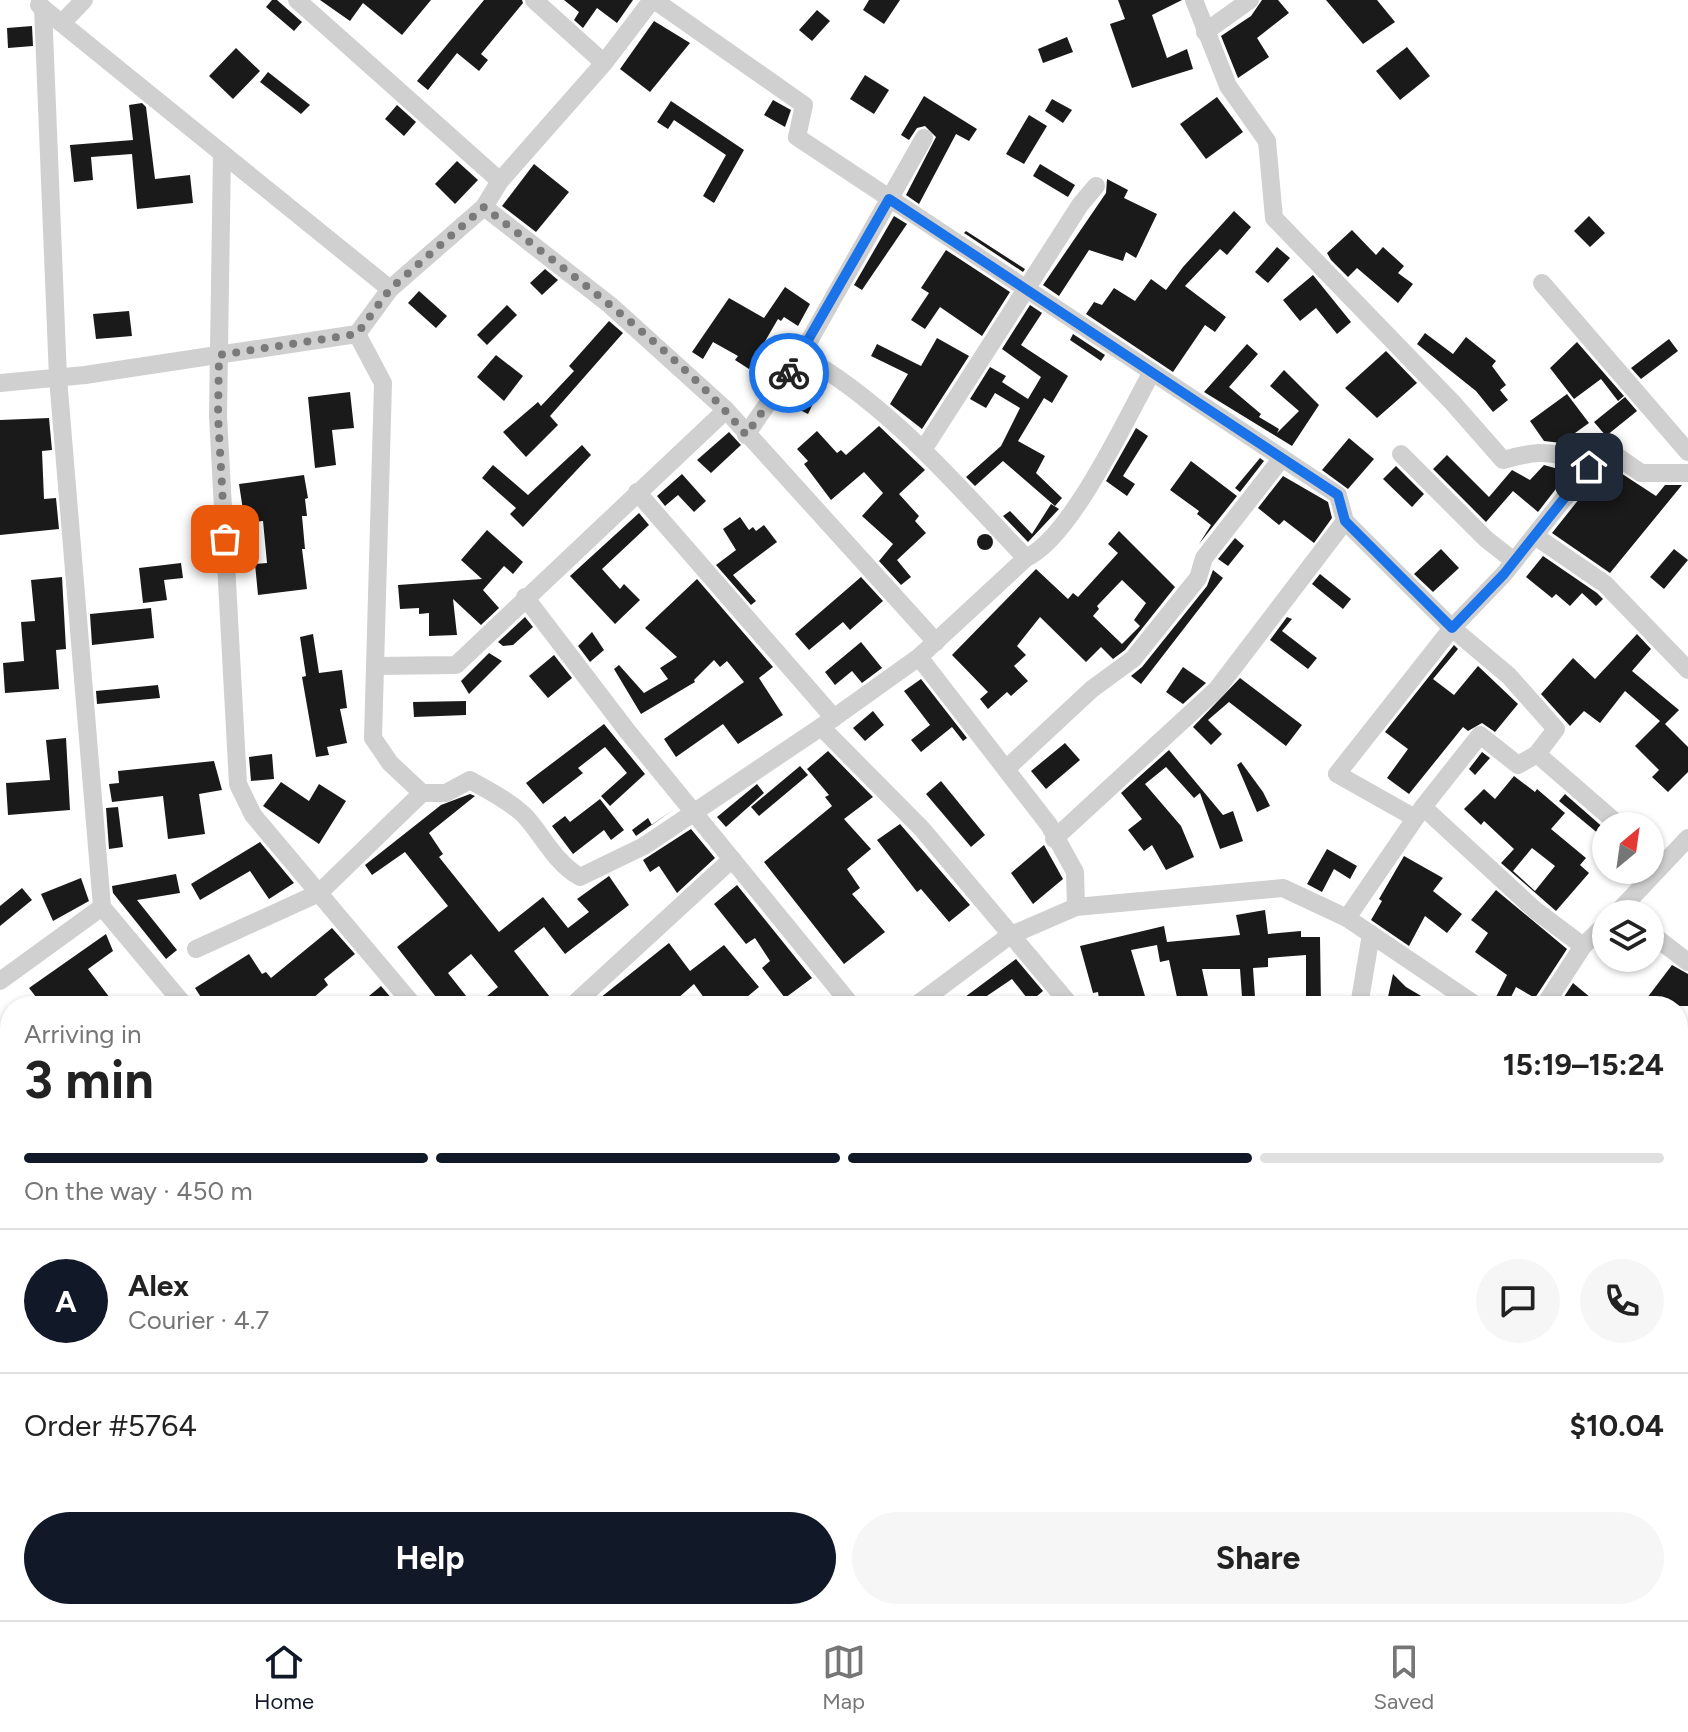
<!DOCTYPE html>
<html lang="en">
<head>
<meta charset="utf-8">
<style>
  :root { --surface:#fff; --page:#f6f6f6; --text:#222; --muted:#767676; --line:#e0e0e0; --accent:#111827 }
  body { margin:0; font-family:Figtree,sans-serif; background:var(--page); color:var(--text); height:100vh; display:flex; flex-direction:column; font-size:30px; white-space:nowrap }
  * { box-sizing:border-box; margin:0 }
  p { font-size:26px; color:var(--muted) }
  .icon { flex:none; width:44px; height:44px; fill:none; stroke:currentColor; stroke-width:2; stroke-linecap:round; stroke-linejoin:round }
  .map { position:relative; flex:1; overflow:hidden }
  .sheet { position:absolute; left:0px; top:996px; width:1688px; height:624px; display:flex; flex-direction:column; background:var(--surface); border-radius:32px 32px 0 0; box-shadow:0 2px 6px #0004 }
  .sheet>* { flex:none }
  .needle { width:52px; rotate:29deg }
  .buttons { position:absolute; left:1592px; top:812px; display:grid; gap:16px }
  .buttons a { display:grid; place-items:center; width:72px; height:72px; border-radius:50%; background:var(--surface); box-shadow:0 2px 6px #0004; font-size:40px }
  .pin { position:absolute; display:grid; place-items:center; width:68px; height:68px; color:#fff; margin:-34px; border-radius:16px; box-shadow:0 4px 12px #0006 }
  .courier { position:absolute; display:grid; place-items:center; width:80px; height:80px; margin:-40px; border:6px solid #1a73e8; border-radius:50%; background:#fff; color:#222; box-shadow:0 2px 10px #0007 }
  .overview em { font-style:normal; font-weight:700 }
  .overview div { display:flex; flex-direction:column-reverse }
  .overview { display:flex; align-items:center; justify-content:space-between; height:136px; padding:0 24px }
  h1 { font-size:52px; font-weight:700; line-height:60px }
  .bar { display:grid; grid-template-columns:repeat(4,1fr); gap:12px 8px; align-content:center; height:96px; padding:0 24px }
  .bar i { height:10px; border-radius:6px; background:var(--line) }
  .bar .current { background:var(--accent) }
  .bar p { grid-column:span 4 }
  .line { display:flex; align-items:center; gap:20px; padding:0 24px; border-top:2px solid var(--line) }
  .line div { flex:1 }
  .round { display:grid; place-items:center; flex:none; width:84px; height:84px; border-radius:42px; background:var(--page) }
  .cta { display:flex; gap:16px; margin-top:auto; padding:16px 24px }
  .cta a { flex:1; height:92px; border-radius:48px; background:var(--accent); color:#fff; font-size:32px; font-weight:700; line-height:92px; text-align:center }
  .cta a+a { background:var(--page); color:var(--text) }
  .dock { display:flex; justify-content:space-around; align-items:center; height:112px; border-top:2px solid var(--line); background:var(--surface); font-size:22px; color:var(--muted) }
  .dock a { display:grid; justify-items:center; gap:4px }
  .dock .current { color:var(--accent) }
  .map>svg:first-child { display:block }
</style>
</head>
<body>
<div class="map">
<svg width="1688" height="1620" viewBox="0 0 1688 1620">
  <rect width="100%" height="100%" fill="#fff"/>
  <g fill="#1a1a1a" fill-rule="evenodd">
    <polygon points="272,0 277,0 302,22 294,31 266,7"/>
    <polygon points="320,0 431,0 402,35 363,3 350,21"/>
    <polygon points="484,0 522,0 523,3 481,54 488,60 479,71 457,53 428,90 417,81"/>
    <polygon points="564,0 633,0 617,23 597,8 583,28 574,20 579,12"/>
    <polygon points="869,0 900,0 884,24 863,10"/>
    <polygon points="1118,0 1182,0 1152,15 1167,58 1187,49 1193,69 1132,88 1110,24 1125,19"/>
    <polygon points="1262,0 1278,0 1289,13 1257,38 1269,57 1238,78 1221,36 1251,16"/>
    <polygon points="1326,0 1377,0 1395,22 1363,44"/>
    <polygon points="817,10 830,21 812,41 799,30"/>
    <polygon points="654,21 690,43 650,92 620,69"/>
    <polygon points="32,26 33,46 8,48 7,28"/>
    <polygon points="1067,37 1073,52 1043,63 1038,49"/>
    <polygon points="1407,47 1430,76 1400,100 1376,71"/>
    <polygon points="236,48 260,71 233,99 209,76"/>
    <polygon points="268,72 310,105 301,114 260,82"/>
    <polygon points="865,75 889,90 874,114 850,99"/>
    <polygon points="924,96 977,129 969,141 956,134 919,204 906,195 936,137 925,126 917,128 909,140 901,135"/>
    <polygon points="1217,97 1243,132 1206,159 1180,124"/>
    <polygon points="1052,99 1072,110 1063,123 1045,111"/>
    <polygon points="773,100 791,110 785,127 764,115"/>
    <polygon points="671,101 744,150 714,203 703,196 726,155 674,120 668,129 657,122"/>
    <polygon points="142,103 146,107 155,179 190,175 193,203 137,209 132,154 91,157 93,180 74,182 70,145 133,140 129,105"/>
    <polygon points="397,105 416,122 404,136 385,119"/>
    <polygon points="1029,115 1047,126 1024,164 1006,154"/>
    <polygon points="457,161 478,180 455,204 435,184"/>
    <polygon points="534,164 569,192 536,232 502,206"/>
    <polygon points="1040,164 1075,185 1068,197 1033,176"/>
    <polygon points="1107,179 1128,190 1124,198 1157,214 1136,258 1126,252 1123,261 1089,250 1059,296 1043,285 1106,193"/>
    <polygon points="1234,211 1251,227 1227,255 1220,249 1185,286 1226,317 1215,332 1205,325 1173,372 1086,314 1094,302 1102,305 1114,288 1135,301 1151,279 1166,290 1183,267"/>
    <polygon points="894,216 907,224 862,290 854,285"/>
    <polygon points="1589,216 1605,233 1590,247 1574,231"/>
    <polygon points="1352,230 1376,255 1383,247 1404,266 1398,273 1413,284 1398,303 1357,268 1348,277 1331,260 1327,253"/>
    <polygon points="966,231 1025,269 1023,272 964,233"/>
    <polygon points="1277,247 1290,258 1268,283 1255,272"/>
    <polygon points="946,250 1010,292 982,336 940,307 925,329 911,320 929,293 921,288"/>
    <polygon points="545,269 558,280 542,295 530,283"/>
    <polygon points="1313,275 1351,322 1337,334 1316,308 1300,321 1283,300"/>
    <polygon points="785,287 810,304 798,326 784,317 781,321 778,319 749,369 735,360 738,356 713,342 703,359 692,352 729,298 764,318"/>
    <polygon points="419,291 447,316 436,328 408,303"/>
    <polygon points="507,305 517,315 487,345 477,335"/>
    <polygon points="1030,305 1042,313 1021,345 1068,376 1052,403 1044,398 1018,441 1045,456 1036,473 1062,498 1055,506 1003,461 975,486 966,477 1001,446 1020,408 995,393 986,408 970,399 990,367 1006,376 1002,382 1028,399 1041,377 1002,349"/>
    <polygon points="129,311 132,336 96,339 93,314"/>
    <polygon points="609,321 623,333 550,416 558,425 526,457 503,432 538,402 541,406 574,371 569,366"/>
    <polygon points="1425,333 1453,354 1466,337 1496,361 1492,366 1506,385 1500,390 1508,400 1493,412 1476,391 1417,344"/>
    <polygon points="1073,334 1105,355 1101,361 1070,340"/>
    <polygon points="937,338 969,356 922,429 890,404 908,374 871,356 877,344 921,366"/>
    <polygon points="1669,339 1678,351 1641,379 1631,368"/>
    <polygon points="1577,342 1624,396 1618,401 1601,379 1574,399 1550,368"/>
    <polygon points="1247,344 1258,354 1229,387 1261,414 1259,417 1279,429 1277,433 1299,411 1270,386 1284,370 1319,405 1292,446 1204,392"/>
    <polygon points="1386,351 1417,383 1377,418 1345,388"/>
    <polygon points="496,355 523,376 504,401 477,377"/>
    <polygon points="804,371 823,383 808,414 784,402"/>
    <polygon points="350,392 354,428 332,430 336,465 315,468 308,397"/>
    <polygon points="1567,394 1589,423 1561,443 1544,441 1530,421"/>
    <polygon points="1625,397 1637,411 1606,436 1594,422"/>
    <polygon points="49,418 52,450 42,451 44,499 56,498 59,529 0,535 0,420"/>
    <polygon points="879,426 925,470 899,494 919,516 915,521 926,533 897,560 911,577 901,585 879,561 893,544 862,516 883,493 864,472 831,500 804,464 808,461 797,449 817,431 837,453 841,450 846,455"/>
    <polygon points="1136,428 1148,436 1123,476 1135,484 1127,496 1106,481"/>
    <polygon points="729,432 741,445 711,473 697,460"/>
    <polygon points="1349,438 1374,459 1348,489 1322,470"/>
    <polygon points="582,445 591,455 523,527 510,514 516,508 482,478 493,465 528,495"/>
    <polygon points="1447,455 1489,497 1512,470 1530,480 1544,465 1569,472 1538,512 1513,491 1486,522 1433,469"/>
    <polygon points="1260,458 1264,461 1240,492 1235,488"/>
    <polygon points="1191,461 1237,496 1199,544 1211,525 1197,514 1199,511 1170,490"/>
    <polygon points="1607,464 1656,496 1665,485 1682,485 1610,573 1552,533"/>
    <polygon points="1396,466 1424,494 1412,507 1383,479"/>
    <polygon points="682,474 706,501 694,512 678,495 665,506 657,496"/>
    <polygon points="304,475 308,498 305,499 307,516 302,516 305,549 302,549 307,589 258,595 255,564 267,563 263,521 245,523 239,484"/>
    <polygon points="1283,476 1328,502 1332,518 1314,543 1284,520 1279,525 1258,508"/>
    <polygon points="1051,504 1059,509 1028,542 1003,516 1010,511 1032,534"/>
    <polygon points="639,513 649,525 602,569 620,589 624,584 640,600 615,624 570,576"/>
    <polygon points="740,517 749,530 753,527 756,531 764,525 777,542 733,575 756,601 751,605 716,565 736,550 723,529"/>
    <polygon points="487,530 523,562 513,574 504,566 483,590 499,608 481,625 453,599 457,635 429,636 429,613 419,614 419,608 400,609 398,585 482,579 461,560"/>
    <path d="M1119,531L1175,587L1125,650L1113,659L1101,647L1086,662L1040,617L1017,646L1026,655L1014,666L1028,681L1011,696L1007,692L988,709L980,699L988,692L952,655L1036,569L1068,599L1073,593L1078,597L1118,553L1108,544ZM1122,580L1146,603L1134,620L1140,626L1122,644L1093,616L1099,609L1097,606Z"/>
    <circle cx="985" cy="542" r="8"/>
    <polygon points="1235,538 1244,546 1228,566 1218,559"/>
    <polygon points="1441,549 1459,568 1433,592 1414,574"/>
    <polygon points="1674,549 1688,560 1664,589 1650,577"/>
    <polygon points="1543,556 1597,593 1603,599 1596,606 1582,593 1570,606 1556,594 1552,598 1526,577"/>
    <polygon points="181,563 183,578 164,580 167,600 143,603 139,568"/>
    <polygon points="1213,570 1223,578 1141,684 1131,676 1142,667 1207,586"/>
    <polygon points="1320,574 1351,599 1343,609 1312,584"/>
    <polygon points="62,577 66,649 56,650 59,689 5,693 3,663 24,661 21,622 35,621 31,580"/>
    <polygon points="861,577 883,601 850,630 843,622 809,650 795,634"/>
    <polygon points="697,579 773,667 759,678 783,715 738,744 723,724 676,757 664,739 744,682 727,661 720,667 714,660 694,680 695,682 641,714 614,669 619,665 644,693 668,679 660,668 677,657 645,628"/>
    <polygon points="151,608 154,638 92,645 90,614"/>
    <polygon points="525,617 533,627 513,645 503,646 498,642"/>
    <polygon points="1287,617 1292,619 1282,631 1317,658 1308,669 1270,640"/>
    <polygon points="592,632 604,650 590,662 578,646"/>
    <polygon points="313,634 319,673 342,670 347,708 340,709 347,743 327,747 329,755 316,757 302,677 306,676 300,637"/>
    <polygon points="1637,634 1651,649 1632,671 1679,710 1665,724 1688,747 1688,772 1668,792 1652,777 1659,770 1635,746 1660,721 1625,691 1600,723 1584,711 1570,726 1541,694 1573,658 1595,679"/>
    <polygon points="861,642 882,668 862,683 852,671 835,685 825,672"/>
    <polygon points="1454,645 1458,649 1433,679 1454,695 1478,666 1518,704 1495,732 1482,723 1468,731 1463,727 1409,794 1387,778 1408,749 1385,732"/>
    <polygon points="489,653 502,661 469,694 461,681"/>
    <polygon points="554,655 572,678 548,698 529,676"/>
    <polygon points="1183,667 1206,683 1183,704 1166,692"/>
    <polygon points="1240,678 1302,725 1286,746 1229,702 1208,720 1222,734 1211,745 1193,727"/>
    <polygon points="921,679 967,738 963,741 952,727 921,752 911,740 930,725 904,691"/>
    <polygon points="158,685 160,698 97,704 96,691"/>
    <polygon points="466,701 466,715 414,717 413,702"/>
    <polygon points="873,711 884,725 865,741 853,728"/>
    <polygon points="604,724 645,774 610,806 601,796 627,773 605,747 578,768 583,773 543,804 526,783"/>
    <polygon points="66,738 70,810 8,815 6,783 50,780 46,740"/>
    <polygon points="1065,743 1080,760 1046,789 1031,771"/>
    <polygon points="1169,750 1223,815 1233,811 1243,841 1220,849 1200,793 1194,798 1166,767 1145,784 1181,826 1194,857 1166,870 1152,845 1144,851 1128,830 1142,819 1121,793"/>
    <polygon points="828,751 873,797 844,819 871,849 847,869 860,888 852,894 885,932 844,964 764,862 832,806 825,797 829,795 807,769"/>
    <polygon points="1482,752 1490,758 1475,775 1469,769"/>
    <polygon points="272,754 274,779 251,781 249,757"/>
    <polygon points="214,761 222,790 199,794 205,834 168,839 163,796 112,802 109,784 119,783 118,771"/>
    <polygon points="1241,762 1263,792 1270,806 1257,812 1237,765"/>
    <polygon points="800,766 808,775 759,816 751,807"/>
    <path d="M1514,776L1535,792L1537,789L1565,813L1551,829L1586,858L1580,865L1589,873L1556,911L1501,863L1514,849L1484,821L1481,825L1464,809L1484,789L1495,799ZM1532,848L1555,866L1535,891L1513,871Z"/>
    <polygon points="941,781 985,835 971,847 926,794"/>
    <polygon points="281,782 309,801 319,784 346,801 319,844 263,806"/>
    <polygon points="757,784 764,793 726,827 717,817"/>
    <polygon points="470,794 475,796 429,833 443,854 439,857 499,932 543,897 568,928 589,912 577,899 609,876 629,905 565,954 544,927 514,951 557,1006 475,1006 498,987 471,954 448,973 474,1006 443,1006 397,947 448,906 405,852 372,875 365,865 441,805"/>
    <polygon points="1565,794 1606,830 1606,840 1559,801"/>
    <polygon points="600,799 624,830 611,840 604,830 573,854 552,826 565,816 570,822"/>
    <polygon points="118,807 123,847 109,849 106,808"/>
    <polygon points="674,809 636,836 632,830 648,818 652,825"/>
    <polygon points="900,824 970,905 949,922 921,889 917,892 877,840"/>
    <polygon points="691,829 715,858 677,893 659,866 650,872 643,860"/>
    <polygon points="260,842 294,883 269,899 250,871 200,900 191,884"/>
    <polygon points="1044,845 1063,879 1033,904 1011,873"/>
    <polygon points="1327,849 1357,866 1350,879 1334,869 1322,892 1307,884"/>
    <polygon points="1404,856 1443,878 1433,891 1462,914 1447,933 1425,916 1409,946 1371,920 1382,901 1379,899"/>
    <polygon points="176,874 180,893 137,900 177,950 166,959 113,893 112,886"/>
    <polygon points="81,878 89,901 53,921 41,894"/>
    <polygon points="737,885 812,978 785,998 762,968 770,961 755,938 746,944 714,904"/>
    <polygon points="22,888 32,900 0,926 0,906"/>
    <polygon points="1496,890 1567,949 1535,998 1516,987 1508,1003 1496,997 1507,975 1475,952 1488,933 1471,920"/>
    <polygon points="1265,910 1268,934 1301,931 1301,937 1320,937 1321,1006 1306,1006 1306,955 1268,958 1268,967 1253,968 1255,997 1242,997 1240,969 1202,969 1210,1006 1199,1006 1195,998 1178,1002 1169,960 1160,962 1157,945 1131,950 1148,1006 1100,1006 1098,992 1093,993 1080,946 1164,926 1167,942 1240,935 1236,915"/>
    <polygon points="332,928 355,954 324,979 328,985 304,1006 223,1006 218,998 206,1005 195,988 249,954 262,974 266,972 271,978"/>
    <polygon points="106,934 113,951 88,969 116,1006 43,1006 29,988"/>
    <polygon points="669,943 690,971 724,945 759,987 736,1006 710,1006 694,984 669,1006 607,1006 600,998"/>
    <polygon points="1016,959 1043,991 1030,1002 1012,979 972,1006 965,997"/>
    <polygon points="1672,965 1688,974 1688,1006 1658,1006 1647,998"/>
    <polygon points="1393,974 1406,987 1438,1006 1386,1006"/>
    <polygon points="1573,983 1591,998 1585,1006 1558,1006"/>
    <polygon points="381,986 398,1006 378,1006 369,996"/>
  </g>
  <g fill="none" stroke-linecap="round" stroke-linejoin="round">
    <g stroke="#d0d0d0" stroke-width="18">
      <polyline points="297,0 500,181"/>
      <polyline points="534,0 604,63"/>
      <polyline points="654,0 804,105 797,137 1338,495 1345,521 1452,628 1509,676 1556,729 1537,754 1518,765 1480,735 1423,807 1347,918"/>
      <path d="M1194,0L1228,86L1267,141L1274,218L1452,402L1503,460C1532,452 1549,449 1578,461L1605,448L1641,473H1688"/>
      <polyline points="39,5 390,289"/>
      <polyline points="43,8 58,378 102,907"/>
      <polyline points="62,23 84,0"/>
      <polyline points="1205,32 1250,0"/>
      <polyline points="222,153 218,416 238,784 253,815 414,1006"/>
      <polyline points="484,207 610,305 726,410 936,642"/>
      <polyline points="1542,283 1688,452"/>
      <path d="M801,355C890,405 956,485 1026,558"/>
      <polyline points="0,383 85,375 357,334 390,289 484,207 500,181 604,63 652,0"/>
      <polyline points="746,435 801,355 924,138"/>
      <polyline points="923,450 1080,205 1096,186"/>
      <polyline points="1401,454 1486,539 1514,561"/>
      <polyline points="637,492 834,718"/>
      <polyline points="1535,536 1605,584 1688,670"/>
      <polyline points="525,597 628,732 852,1006"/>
      <polyline points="919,657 1049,825 1075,872 1076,907"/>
      <polyline points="376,666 456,665 726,410"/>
      <polyline points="821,727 922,829 1071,1006"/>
      <polyline points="1537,754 1620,826"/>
      <polyline points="1006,769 1092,689 1133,659 1198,578 1204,558 1282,458"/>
      <path d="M422,793H446L470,780C489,791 508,800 524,815C543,835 554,862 580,877L644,846L821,727L919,657L1026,558C1072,537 1126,418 1152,372"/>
      <polyline points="1423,807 1535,910 1583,946"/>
      <polyline points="1415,818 1337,774 1452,628 1504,574 1600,453"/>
      <polyline points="1054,839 1217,689 1345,521"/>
      <polyline points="1616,914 1688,838"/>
      <polyline points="1650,933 1688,962"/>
      <polyline points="196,949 319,893 422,793 390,763 373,738 383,383 357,334"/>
      <polyline points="0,981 102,907 185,1006"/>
      <polyline points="572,1006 732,859"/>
      <polyline points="915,1006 1009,936 1076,907 1283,888 1347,918 1477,1006"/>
      <polyline points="1359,1006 1371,934"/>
      <polyline points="1544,1006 1583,946 1606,924"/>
      <polyline points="1678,1205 1688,1220"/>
      <polyline points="0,1228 10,1220"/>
      <polyline points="0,1454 10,1446"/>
      <polyline points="0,1515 10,1526"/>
      <polyline points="1678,1562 1688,1554"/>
      <polyline points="83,1610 92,1620"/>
      <polyline points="685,1610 694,1620"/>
      <polyline points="126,1620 139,1610"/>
      <polyline points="850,1620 866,1610"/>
      <polyline points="1607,1620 1619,1610"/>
    </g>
    <g stroke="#ababab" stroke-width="22">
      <polyline points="1678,1392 1688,1385"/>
      <polyline points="1289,1620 1307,1610"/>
    </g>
  </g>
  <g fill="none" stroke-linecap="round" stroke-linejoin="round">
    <path stroke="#7a7a7a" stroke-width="8" stroke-dasharray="0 14.4" d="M225,539L218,416L219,355L357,334L390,289L484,207C570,274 678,351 746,435L789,373"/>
    <polyline stroke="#1a73e8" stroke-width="10" points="789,373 889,199 1338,495 1345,521 1452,628 1504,574 1589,467"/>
  </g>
</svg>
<div class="buttons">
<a><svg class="needle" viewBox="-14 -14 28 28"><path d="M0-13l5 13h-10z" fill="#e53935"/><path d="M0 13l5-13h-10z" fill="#767676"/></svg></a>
<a><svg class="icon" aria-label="layers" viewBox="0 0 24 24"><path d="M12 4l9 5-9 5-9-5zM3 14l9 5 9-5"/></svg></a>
</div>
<div class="pin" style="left:225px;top:539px;background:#ea580c"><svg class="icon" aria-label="bag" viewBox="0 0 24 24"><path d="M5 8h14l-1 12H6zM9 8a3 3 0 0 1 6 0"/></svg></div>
<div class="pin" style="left:1589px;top:467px;background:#1f2937"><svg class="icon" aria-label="home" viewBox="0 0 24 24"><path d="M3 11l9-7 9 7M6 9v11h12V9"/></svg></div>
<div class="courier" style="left:789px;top:373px"><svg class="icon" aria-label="bike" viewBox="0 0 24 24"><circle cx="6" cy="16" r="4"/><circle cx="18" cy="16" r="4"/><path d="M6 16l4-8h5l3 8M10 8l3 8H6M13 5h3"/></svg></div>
<section class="sheet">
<div class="overview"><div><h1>3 min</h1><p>Arriving in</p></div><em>15:19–15:24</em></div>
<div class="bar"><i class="current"></i><i class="current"></i><i class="current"></i><i></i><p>On the way · 450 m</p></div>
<div class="line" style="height:144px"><b class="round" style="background:var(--accent);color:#fff">A</b><div><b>Alex</b><p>Courier · 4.7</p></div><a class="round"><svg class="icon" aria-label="chat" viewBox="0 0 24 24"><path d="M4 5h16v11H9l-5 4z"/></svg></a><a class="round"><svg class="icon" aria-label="phone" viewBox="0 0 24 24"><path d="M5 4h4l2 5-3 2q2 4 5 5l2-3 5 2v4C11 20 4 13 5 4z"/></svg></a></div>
<div class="line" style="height:104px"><div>Order #5764</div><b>$10.04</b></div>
<div class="cta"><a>Help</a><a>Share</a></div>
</section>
</div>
<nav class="dock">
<a class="current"><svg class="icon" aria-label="home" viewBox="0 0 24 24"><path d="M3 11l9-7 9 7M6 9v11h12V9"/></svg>Home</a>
<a><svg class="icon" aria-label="map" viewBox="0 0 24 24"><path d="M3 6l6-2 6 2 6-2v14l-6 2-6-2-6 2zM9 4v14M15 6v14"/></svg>Map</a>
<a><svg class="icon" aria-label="saved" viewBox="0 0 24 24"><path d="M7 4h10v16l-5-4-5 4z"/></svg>Saved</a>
</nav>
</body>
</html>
